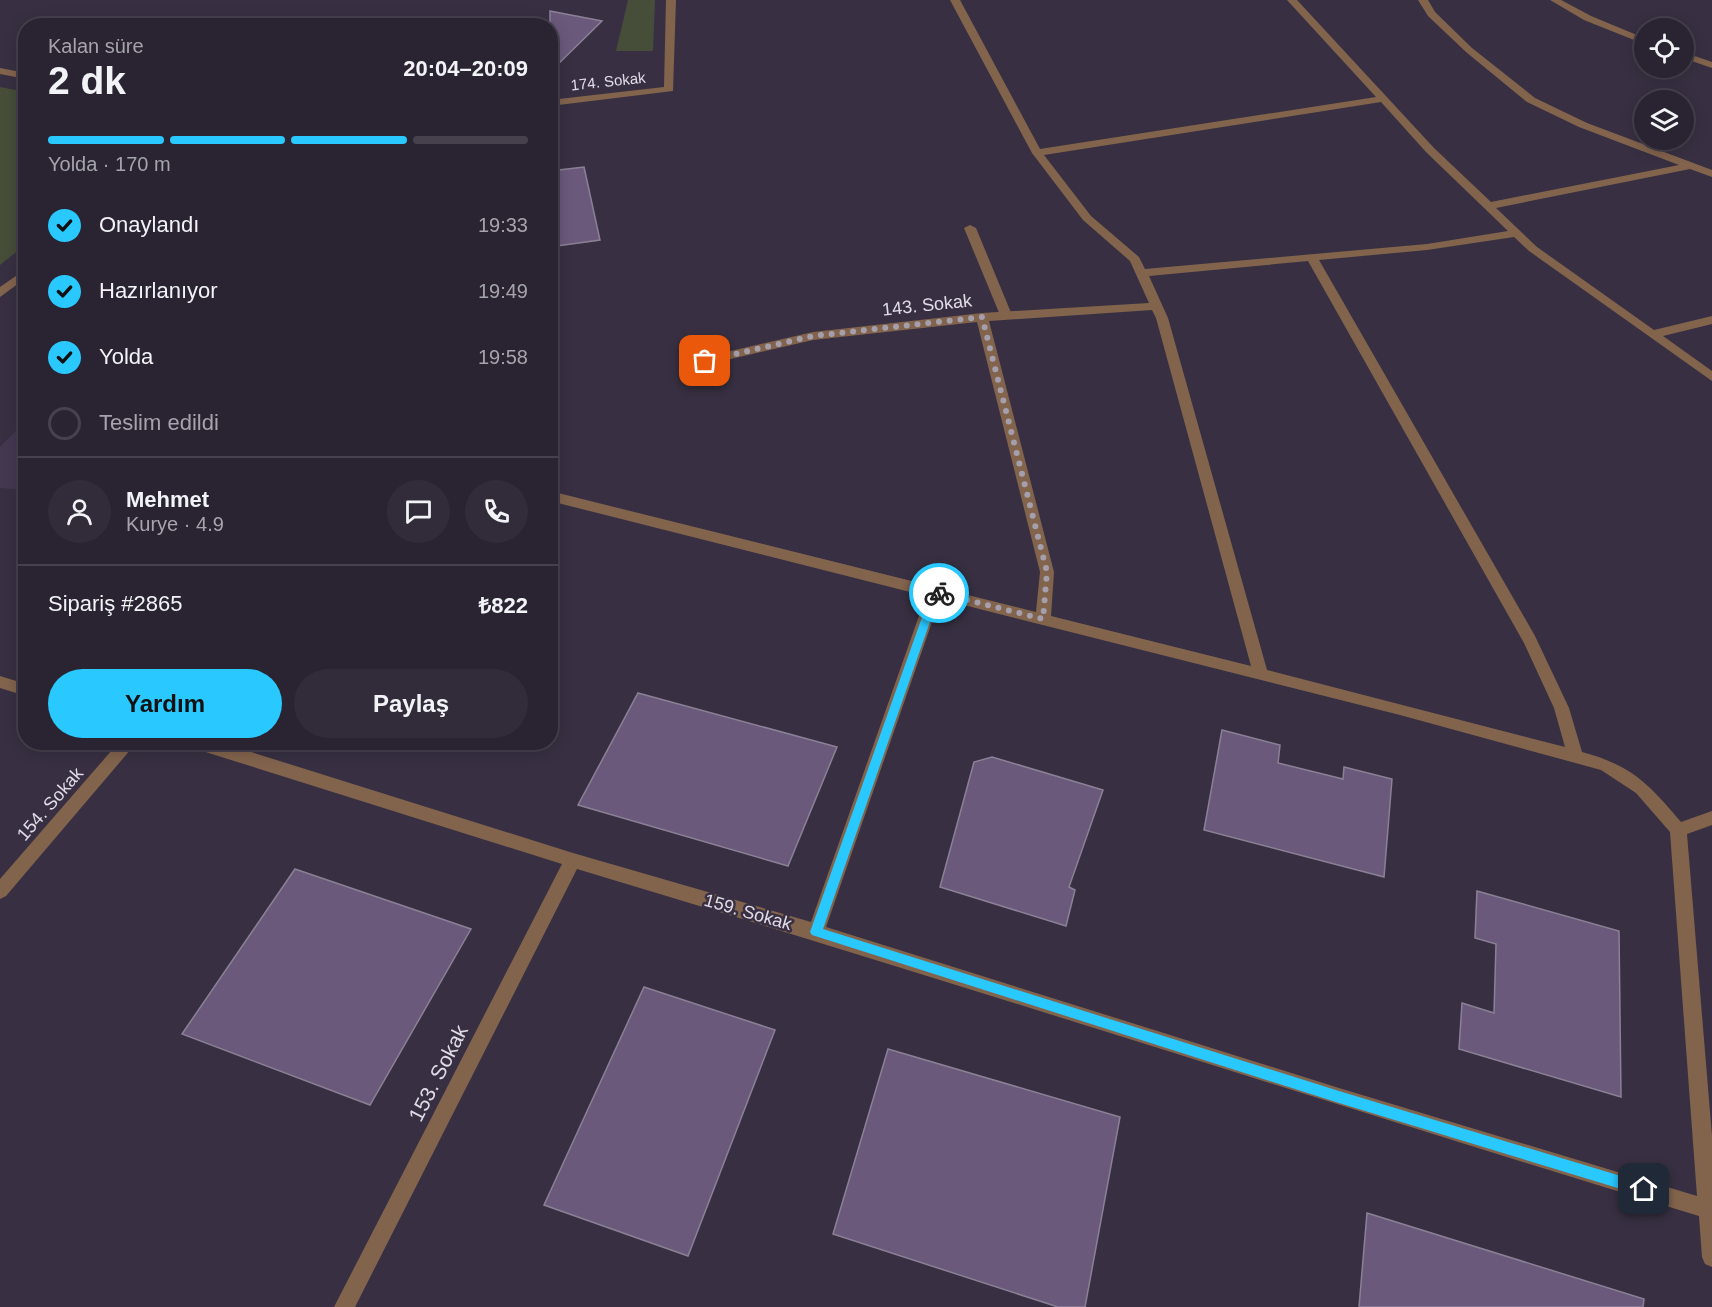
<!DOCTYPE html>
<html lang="tr">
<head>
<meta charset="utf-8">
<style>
  :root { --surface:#2a2432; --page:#322c3a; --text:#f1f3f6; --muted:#a5a4ac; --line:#46414d; --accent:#29c8ff }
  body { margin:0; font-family:Helvetica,sans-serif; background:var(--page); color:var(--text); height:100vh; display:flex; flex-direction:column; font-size:22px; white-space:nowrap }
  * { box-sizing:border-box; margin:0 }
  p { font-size:20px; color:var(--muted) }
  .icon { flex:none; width:33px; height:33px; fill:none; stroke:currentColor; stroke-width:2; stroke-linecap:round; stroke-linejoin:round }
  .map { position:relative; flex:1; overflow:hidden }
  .details { position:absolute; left:18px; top:18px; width:540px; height:732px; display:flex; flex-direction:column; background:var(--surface); border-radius:24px; box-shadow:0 3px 15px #0003,0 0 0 2px var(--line) }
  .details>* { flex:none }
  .buttons { position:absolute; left:1634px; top:18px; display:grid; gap:12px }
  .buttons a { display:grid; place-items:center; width:60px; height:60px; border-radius:50%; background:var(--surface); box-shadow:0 3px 15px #0003,0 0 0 2px var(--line); font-size:30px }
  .pin { position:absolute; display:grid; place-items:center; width:51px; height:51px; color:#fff; margin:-26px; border-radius:12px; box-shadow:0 3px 9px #0006 }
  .courier { position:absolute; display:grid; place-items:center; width:60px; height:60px; margin:-30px; border:4px solid #29c8ff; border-radius:50%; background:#fff; color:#222; box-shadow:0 2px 8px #0007 }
  .head em { font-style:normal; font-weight:600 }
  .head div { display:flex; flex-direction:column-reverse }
  .head { display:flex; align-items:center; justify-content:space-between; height:102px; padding:0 30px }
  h1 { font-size:39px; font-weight:600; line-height:45px }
  .bar { display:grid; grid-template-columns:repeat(4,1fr); gap:9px 6px; align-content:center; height:72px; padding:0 30px }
  .bar i { height:8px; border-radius:4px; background:var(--line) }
  .bar .current { background:var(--accent) }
  .bar p { grid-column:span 4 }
  .line { display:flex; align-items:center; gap:15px; padding:0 30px; border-top:2px solid var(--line) }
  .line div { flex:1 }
  .round { display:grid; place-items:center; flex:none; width:63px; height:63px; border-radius:32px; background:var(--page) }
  ol { padding:0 30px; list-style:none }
  li { display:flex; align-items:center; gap:18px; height:66px }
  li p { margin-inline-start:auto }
  li .icon { padding:6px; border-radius:50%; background:var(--accent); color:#111; stroke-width:4 }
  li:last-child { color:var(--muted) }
  li i { width:33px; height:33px; border:3px solid var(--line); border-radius:50% }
  .primary-button { display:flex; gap:12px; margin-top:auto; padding:12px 30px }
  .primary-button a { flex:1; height:69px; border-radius:36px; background:var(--accent); color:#111; font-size:24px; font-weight:600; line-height:69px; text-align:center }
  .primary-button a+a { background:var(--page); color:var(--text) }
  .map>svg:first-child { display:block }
</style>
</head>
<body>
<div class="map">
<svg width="1712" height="1307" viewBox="0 0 1712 1307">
  <rect width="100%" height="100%" fill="#383042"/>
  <polygon fill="#433850" points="25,422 25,490 0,488 0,447"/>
  <g fill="#464e3a">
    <polygon points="628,0 655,0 653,51 616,51"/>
    <polygon points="0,87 26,92 25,245 0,265"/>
  </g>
  <g fill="#6a597b" stroke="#8b8196" stroke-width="1.5">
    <polygon points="550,11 602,21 550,72"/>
    <polygon points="584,167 600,240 550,247 550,171"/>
    <polygon points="638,693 837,747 788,866 578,805"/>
    <polygon points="1222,730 1280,745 1278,763 1343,779 1344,767 1392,779 1384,877 1204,830"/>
    <polygon points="992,757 1103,790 1069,887 1075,890 1066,926 940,887 974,762"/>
    <polygon points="295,869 471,929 370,1105 182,1034"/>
    <polygon points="1477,891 1619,931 1621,1097 1459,1049 1462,1003 1494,1013 1496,944 1475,938"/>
    <polygon points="644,987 775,1030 688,1256 544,1205"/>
    <polygon points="888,1049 1120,1117 1085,1307 1058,1307 833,1234"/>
    <polygon points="1367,1213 1644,1299 1643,1307 1359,1307"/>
  </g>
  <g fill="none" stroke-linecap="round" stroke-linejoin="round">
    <polygon fill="#82644d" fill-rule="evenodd" points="970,225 976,228 1012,315 1010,318 1002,318 1000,315 964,228"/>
    <g fill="#82644d" fill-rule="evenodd">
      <polygon points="666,0 676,0 673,91 550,106 550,100 664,87"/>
      <path d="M950,0H960L1040,149L1376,97L1287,0H1297L1434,148L1491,202L1679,165L1579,127L1527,102L1466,52L1428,16L1418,0H1428L1435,12L1472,48L1535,98L1587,123L1712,170V177L1690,169L1496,208L1537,247L1654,330L1712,316V324L1663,336L1712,371V381L1529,251L1514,237L1427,250L1319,260L1535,636L1569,708L1582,752C1631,765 1649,784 1681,822L1712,811V825L1687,834L1712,1136V1267L1705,1264L1702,1257L1699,1216C1324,1102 952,981 577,869L355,1307H334L562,864L196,749L190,747L188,742H219L573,853L811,922L926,596L550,501V491L1036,612L1040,572L977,322L813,340L705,365L699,361L705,357L813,332L982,313L1149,303L1130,261L1083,220L1032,153ZM1381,102L1426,152L1508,231L1427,244L1145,269L1139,257L1091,216L1044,155ZM1308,261L1524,643L1554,708L1565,747L1267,670L1168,318L1149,276ZM1152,310L1156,318L1251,666L1051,616L1054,572L989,321ZM940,599L1400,715L1601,770L1636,793L1670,832L1697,1196L1339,1088L826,927Z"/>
      <polygon points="1550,0 1561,0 1591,16 1644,38 1644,44 1584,20"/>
      <polygon points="1683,52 1712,62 1712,68 1683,58"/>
      <polygon points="0,68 26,73 26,79 0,74"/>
      <polygon points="26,269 26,278 0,297 0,287"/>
      <polygon points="0,676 26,684 26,696 0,688"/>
      <polygon points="119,742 137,742 6,896 0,899 0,879"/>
    </g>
  </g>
  <polygon fill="#29c8ff" points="935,588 944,593 939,596 823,929 1339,1091 1644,1183 1649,1185 1649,1194 1644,1196 1339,1103 812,935 810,932 931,592"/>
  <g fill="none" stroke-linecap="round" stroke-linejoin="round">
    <polyline stroke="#a59fad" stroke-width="6" stroke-dasharray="0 10.8" points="705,361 813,336 982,317 1047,572 1043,619 939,593"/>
  </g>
  <g text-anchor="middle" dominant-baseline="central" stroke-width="5" stroke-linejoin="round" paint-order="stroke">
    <g font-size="15" fill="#e0dbe7" stroke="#383042">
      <text transform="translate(608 81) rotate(-6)">174. Sokak</text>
    </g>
    <g font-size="18" fill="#e0dbe7" stroke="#383042">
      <text transform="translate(927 305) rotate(-6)">143. Sokak</text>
      <text transform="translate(50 804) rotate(-49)">154. Sokak</text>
      <text transform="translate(748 912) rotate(16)">159. Sokak</text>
    </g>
    <g font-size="21" fill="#e0dbe7" stroke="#383042">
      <text transform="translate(438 1073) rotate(-63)">153. Sokak</text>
    </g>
  </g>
</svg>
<div class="buttons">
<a><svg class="icon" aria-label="locate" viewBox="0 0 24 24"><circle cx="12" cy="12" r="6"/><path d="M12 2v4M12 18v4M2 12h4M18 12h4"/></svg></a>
<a><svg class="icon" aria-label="layers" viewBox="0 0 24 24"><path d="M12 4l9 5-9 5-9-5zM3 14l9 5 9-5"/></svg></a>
</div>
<div class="pin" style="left:705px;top:361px;background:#ea580c"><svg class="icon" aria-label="bag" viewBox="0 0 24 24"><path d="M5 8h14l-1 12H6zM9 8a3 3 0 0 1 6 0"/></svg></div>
<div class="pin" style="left:1644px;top:1189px;background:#1f2937"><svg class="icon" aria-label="home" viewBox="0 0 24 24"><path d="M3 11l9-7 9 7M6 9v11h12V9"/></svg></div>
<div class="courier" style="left:939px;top:593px"><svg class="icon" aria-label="bike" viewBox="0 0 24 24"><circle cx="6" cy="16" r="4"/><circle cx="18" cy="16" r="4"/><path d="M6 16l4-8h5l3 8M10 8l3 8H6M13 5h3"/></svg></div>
<section class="details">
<div class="head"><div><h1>2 dk</h1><p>Kalan süre</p></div><em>20:04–20:09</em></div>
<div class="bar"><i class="current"></i><i class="current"></i><i class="current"></i><i></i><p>Yolda · 170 m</p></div>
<ol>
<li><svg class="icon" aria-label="check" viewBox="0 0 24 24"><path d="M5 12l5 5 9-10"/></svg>Onaylandı<p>19:33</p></li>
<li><svg class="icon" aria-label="check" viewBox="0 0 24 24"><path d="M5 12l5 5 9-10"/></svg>Hazırlanıyor<p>19:49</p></li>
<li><svg class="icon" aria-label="check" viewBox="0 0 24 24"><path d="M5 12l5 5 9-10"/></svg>Yolda<p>19:58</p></li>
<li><i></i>Teslim edildi</li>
</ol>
<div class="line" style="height:108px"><a class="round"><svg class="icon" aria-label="person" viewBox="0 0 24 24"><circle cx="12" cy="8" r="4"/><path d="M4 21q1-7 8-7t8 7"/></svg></a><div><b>Mehmet</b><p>Kurye · 4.9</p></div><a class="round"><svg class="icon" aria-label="chat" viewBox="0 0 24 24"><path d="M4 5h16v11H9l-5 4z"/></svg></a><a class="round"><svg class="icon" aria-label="phone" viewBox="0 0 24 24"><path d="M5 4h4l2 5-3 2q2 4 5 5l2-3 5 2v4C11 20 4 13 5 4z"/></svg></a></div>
<div class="line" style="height:78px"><div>Sipariş #2865</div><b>₺822</b></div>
<div class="primary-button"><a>Yardım</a><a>Paylaş</a></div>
</section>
</div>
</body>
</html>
